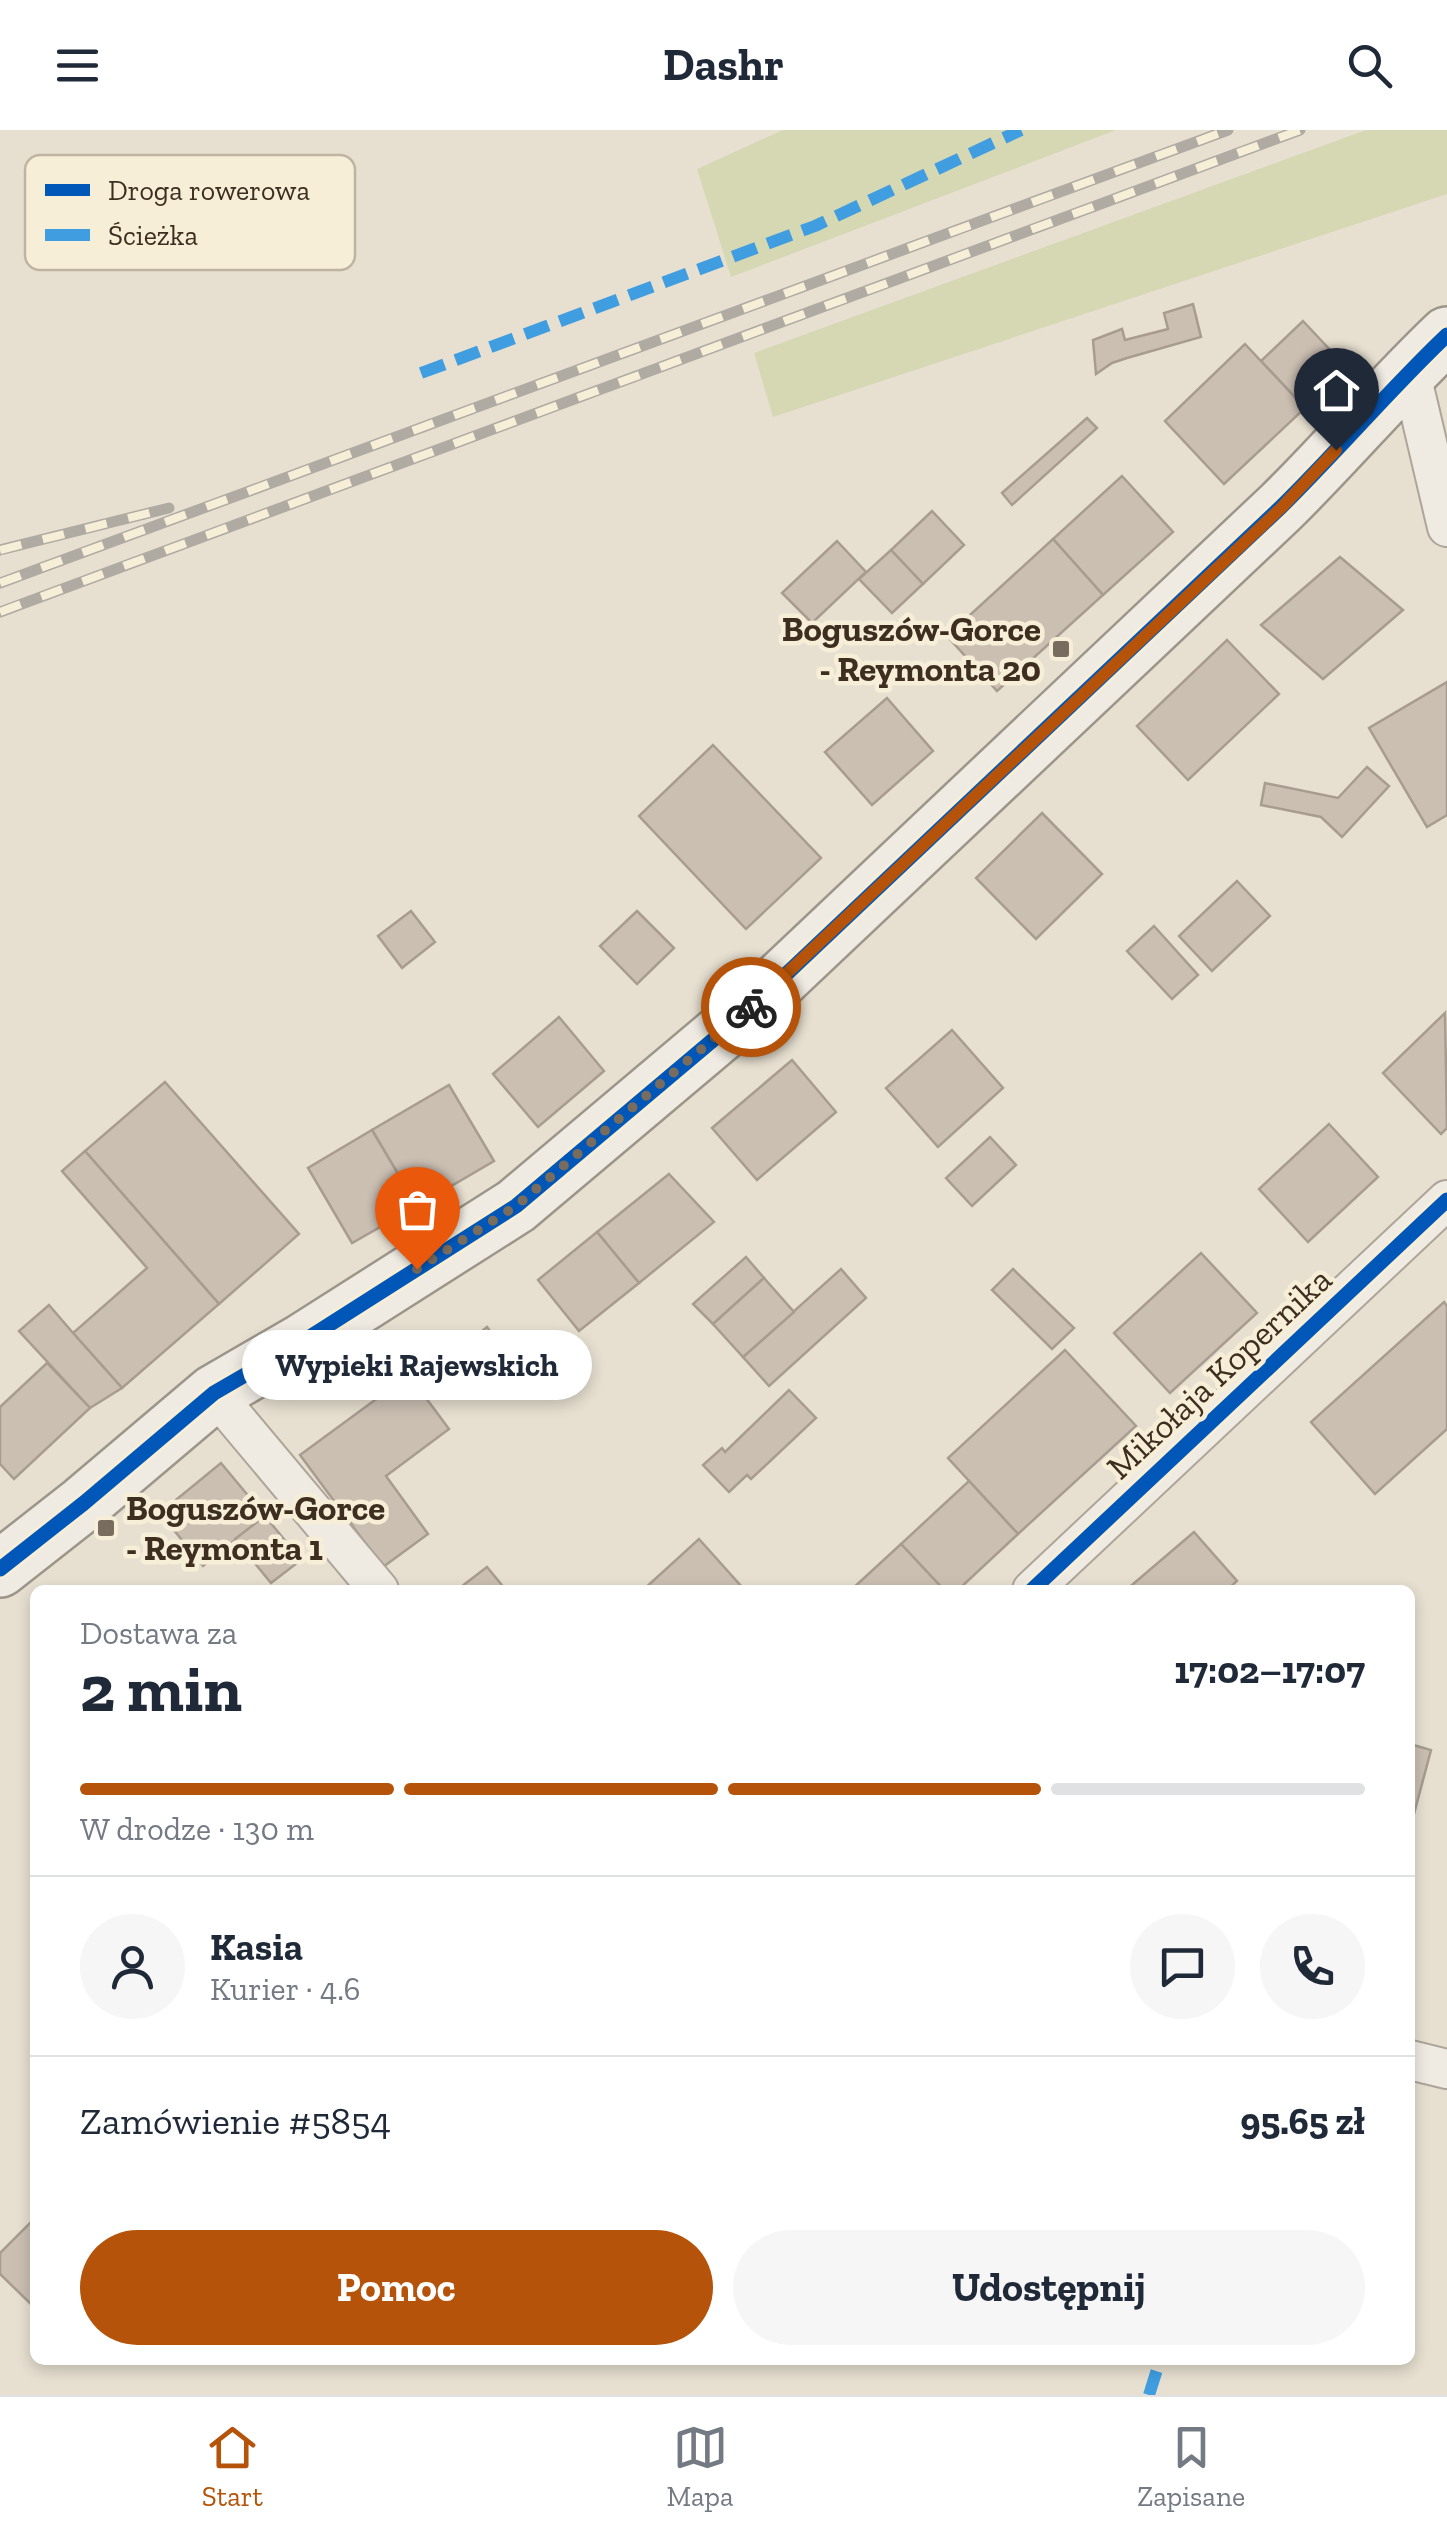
<!DOCTYPE html>
<html lang="pl">
<head>
<meta charset="utf-8">
<style>
  :root { --surface:#fff; --page:#f6f6f7; --text:#1f2937; --muted:#747a83; --line:#e0e1e3; --accent:#b45309 }
  body { margin:0; font-family:"Zilla Slab",serif; background:var(--page); color:var(--text); height:100vh; display:flex; flex-direction:column; font-size:38px; white-space:nowrap }
  * { box-sizing:border-box; margin:0 }
  p { font-size:32px; color:var(--muted) }
  .icon { flex:none; width:55px; height:55px; fill:none; stroke:currentColor; stroke-width:2; stroke-linecap:round; stroke-linejoin:round }
  .map { position:relative; flex:1; overflow:hidden }
  .panel { position:absolute; left:30px; top:1455px; width:1385px; height:780px; display:flex; flex-direction:column; background:var(--surface); border-radius:15px; box-shadow:0 5px 15px #0003 }
  .panel>* { flex:none }
  .pin { position:absolute; display:grid; place-items:center; width:85px; height:85px; color:#fff; margin:-102px -42px; border-radius:50% 50% 50% 0; rotate:-45deg; box-shadow:0 0 10px #0007 }
  .pin .icon { rotate:45deg }
  .courier { position:absolute; display:grid; place-items:center; width:100px; height:100px; margin:-50px; border:8px solid #b45309; border-radius:50%; background:#fff; color:#222; box-shadow:0 2px 12px #0007 }
  .bubble { position:absolute; height:70px; border-radius:35px; background:var(--surface); box-shadow:0 5px 15px #0003; font-size:32px; font-weight:800; line-height:70px; text-align:center }
  .overview em { font-style:normal; font-weight:800 }
  .overview div { display:flex; flex-direction:column-reverse }
  .overview { display:flex; align-items:center; justify-content:space-between; height:170px; padding:0 50px }
  h1 { font-size:65px; font-weight:800; line-height:75px }
  .bar { display:grid; grid-template-columns:repeat(4,1fr); gap:15px 10px; align-content:center; height:120px; padding:0 50px }
  .bar i { height:12px; border-radius:8px; background:var(--line) }
  .bar .active { background:var(--accent) }
  .bar p { grid-column:span 4 }
  .line { display:flex; align-items:center; gap:25px; padding:0 50px; border-top:2px solid var(--line) }
  .line div { flex:1 }
  .round { display:grid; place-items:center; flex:none; width:105px; height:105px; border-radius:52px; background:var(--page) }
  .primary-button { display:flex; gap:20px; margin-top:auto; padding:20px 50px }
  .primary-button a { flex:1; height:115px; border-radius:60px; background:var(--accent); color:#fff; font-size:40px; font-weight:800; line-height:115px; text-align:center }
  .primary-button a+a { background:var(--page); color:var(--text) }
  header { display:flex; justify-content:space-between; align-items:center; height:130px; padding:0 50px; background:var(--surface); font-size:45px; font-weight:800 }
  .menu { display:flex; justify-content:space-around; align-items:center; height:140px; border-top:2px solid var(--line); background:var(--surface); font-size:28px; color:var(--muted) }
  .menu a { display:grid; justify-items:center; gap:5px }
  .menu .active { color:var(--accent) }
  .map>svg:first-child { display:block }
</style>
</head>
<body>
<header><svg class="icon" aria-label="menu" viewBox="0 0 24 24"><path d="M4 6h16M4 12h16M4 18h16"/></svg>Dashr<svg class="icon" aria-label="search" viewBox="0 0 24 24"><circle cx="10" cy="10" r="6"/><path d="M15 15l6 6"/></svg></header>
<div class="map">
<svg width="1447" height="2265" viewBox="0 0 1447 2265">
  <rect width="100%" height="100%" fill="#e7e0d1"/>
  <g fill="#d6d7b3">
    <polygon points="783,0 1116,0 731,147 697,39"/>
    <polygon points="1366,0 1447,0 1447,64 773,287 754,223"/>
  </g>
  <g fill="#cbbfb2" stroke="#a89c90" stroke-width="2.5">
    <polygon points="1193,174 1201,207 1127,228 1112,233 1096,244 1093,210 1122,199 1125,210 1168,199 1164,183"/>
    <polygon points="1303,191 1347,238 1305,278 1261,231"/>
    <polygon points="1245,214 1305,278 1224,354 1165,291"/>
    <polygon points="1087,288 1097,298 1012,375 1002,363"/>
    <polygon points="1122,346 1173,402 1103,465 1053,409"/>
    <polygon points="932,381 964,415 923,454 891,420"/>
    <polygon points="1053,409 1103,465 997,561 947,506"/>
    <polygon points="837,411 866,442 812,493 782,463"/>
    <polygon points="891,420 923,454 892,483 859,449"/>
    <polygon points="1340,427 1403,480 1323,549 1261,495"/>
    <polygon points="1227,510 1279,564 1188,650 1137,596"/>
    <polygon points="1447,552 1447,685 1427,697 1369,598"/>
    <polygon points="887,568 933,621 872,675 825,622"/>
    <polygon points="713,615 821,728 746,799 639,686"/>
    <polygon points="1367,637 1389,656 1342,707 1321,687 1261,675 1265,653 1338,668"/>
    <polygon points="1042,683 1102,744 1036,809 976,748"/>
    <polygon points="1237,751 1270,786 1212,841 1179,806"/>
    <polygon points="411,781 435,812 402,838 378,806"/>
    <polygon points="637,781 674,818 637,854 600,816"/>
    <polygon points="1154,796 1198,845 1172,869 1127,821"/>
    <polygon points="1445,883 1447,998 1441,1004 1383,943"/>
    <polygon points="559,887 604,941 538,997 493,944"/>
    <polygon points="952,900 1003,958 938,1017 886,958"/>
    <polygon points="792,930 836,982 757,1050 712,998"/>
    <polygon points="165,952 299,1104 219,1174 85,1021"/>
    <polygon points="449,955 494,1031 417,1076 372,1000"/>
    <polygon points="1329,994 1378,1047 1308,1112 1259,1059"/>
    <polygon points="372,1000 417,1076 352,1113 308,1038"/>
    <polygon points="990,1007 1016,1035 972,1076 946,1048"/>
    <polygon points="85,1021 219,1174 122,1258 73,1203 147,1138 62,1041"/>
    <polygon points="669,1044 714,1092 639,1153 597,1102"/>
    <polygon points="597,1102 639,1153 579,1201 538,1150"/>
    <polygon points="1201,1123 1257,1183 1170,1263 1114,1203"/>
    <polygon points="746,1127 764,1148 713,1194 693,1174"/>
    <polygon points="841,1139 866,1168 769,1256 743,1227"/>
    <polygon points="1013,1139 1074,1198 1052,1219 992,1160"/>
    <polygon points="764,1148 794,1182 743,1227 713,1194"/>
    <polygon points="1444,1172 1447,1176 1447,1299 1375,1364 1311,1292"/>
    <polygon points="49,1175 73,1203 122,1258 90,1278 19,1201"/>
    <polygon points="487,1197 518,1239 493,1258 462,1217"/>
    <polygon points="1065,1220 1136,1296 1018,1404 948,1328"/>
    <polygon points="47,1233 90,1278 14,1349 0,1334 0,1277"/>
    <polygon points="409,1245 449,1299 386,1346 428,1404 383,1437 300,1325"/>
    <polygon points="789,1260 816,1288 751,1349 747,1345 729,1362 703,1335 722,1318 725,1322"/>
    <polygon points="221,1333 265,1386 203,1436 160,1383"/>
    <polygon points="969,1351 1018,1404 958,1460 944,1460 901,1414"/>
    <polygon points="265,1386 301,1430 271,1453 235,1409"/>
    <polygon points="1194,1402 1237,1451 1227,1460 1136,1460 1132,1455"/>
    <polygon points="699,1409 741,1456 737,1460 643,1460"/>
    <polygon points="901,1414 944,1460 851,1460"/>
    <polygon points="487,1437 506,1460 457,1460"/>
    <polygon points="1410,1614 1431,1620 1410,1699"/>
    <polygon points="31,2092 35,2096 35,2178 0,2144 0,2123"/>
  </g>
  <g fill="none" stroke-linecap="round" stroke-linejoin="round">
    <g stroke="#ada599" stroke-width="42">
      <g id="street">
        <polyline points="1410,240 1447,397"/>
        <polyline points="214,1263 379,1460"/>
        <polyline points="1032,1460 1447,1070"/>
        <polyline points="1410,1930 1447,1939"/>
      </g>
    </g>
    <g stroke="#9c958a" stroke-width="60">
      <path id="secondary" d="M0,1439L84,1373L214,1263L302,1212L516,1076L745,883L1281,377C1338,321 1389,260 1447,205"/>
    </g>
    <use href="#street" stroke="#efebe3" stroke-width="38"/>
    <use href="#secondary" stroke="#efebe3" stroke-width="55"/>
    <g stroke="#afaaa2" stroke-width="11">
      <g id="rail">
        <polyline points="0,420 169,378"/>
        <polyline points="0,453 1228,0"/>
        <polyline points="0,482 1300,0"/>
      </g>
    </g>
    <use href="#rail" stroke="#f7eed8" stroke-width="8" stroke-dasharray="22" stroke-linecap="butt"/>
    <g stroke="#3f9de0" stroke-width="12" stroke-dasharray="25 12" stroke-linecap="butt">
      <polyline points="421,243 815,96 1021,0"/>
      <polyline points="1149,2265 1160,2230"/>
    </g>
    <g stroke="#f7eed8" stroke-width="21">
      <g id="cycleway">
        <path d="M0,1439L84,1373L214,1263L302,1212L516,1076L745,883L1281,377C1338,321 1389,260 1447,205"/>
        <polyline points="1032,1460 1447,1070"/>
      </g>
    </g>
    <use href="#cycleway" stroke="#0057b8" stroke-width="15"/>
  </g>
  <g fill="none" stroke-linecap="round" stroke-linejoin="round">
    <polyline stroke="#786c5e" stroke-width="10" stroke-dasharray="0 18" points="417,1139 516,1076 751,877"/>
    <polyline stroke="#b45309" stroke-width="12" points="751,877 1282,377 1336,320"/>
  </g>
  <g fill="#786c5e" stroke="#f7eed8" stroke-width="4">
    <rect x="1051" y="509" width="20" height="20" rx="5"/>
    <rect x="96" y="1388" width="20" height="20" rx="5"/>
  </g>
  <g text-anchor="middle" dominant-baseline="central" stroke-width="9" stroke-linejoin="round" paint-order="stroke">
    <g font-size="35" font-weight="bold" fill="#3d2e20" stroke="#f7eed8" text-anchor="end">
      <text x="1041" y="499">Boguszów-Gorce<tspan x="1041" dy="40">- Reymonta 20</tspan></text>
      <text x="126" y="1378" text-anchor="start">Boguszów-Gorce<tspan x="126" dy="40">- Reymonta 1</tspan></text>
    </g>
    <g font-size="35" fill="#3d2e20" stroke="#f7eed8">
      <text transform="translate(1219 1243) rotate(-43)">Mikołaja Kopernika</text>
    </g>
  </g>
  <rect x="25" y="25" width="330" height="115" rx="15" fill="#f7eed8" stroke="#bfb4a1" stroke-width="2.5"/>
  <rect x="45" y="54" width="45" height="12" fill="#0057b8"/>
  <rect x="45" y="99" width="45" height="12" fill="#3f9de0"/>
  <g font-size="28" fill="#3d2e20">
    <text x="108" y="70">Droga rowerowa</text>
    <text x="108" y="115">Ścieżka</text>
  </g>
</svg>
<div class="pin" style="left:417px;top:1139px;background:#ea580c"><svg class="icon" aria-label="bag" viewBox="0 0 24 24"><path d="M5 8h14l-1 12H6zM9 8a3 3 0 0 1 6 0"/></svg></div>
<div class="pin" style="left:1336px;top:320px;background:#1f2937"><svg class="icon" aria-label="home" viewBox="0 0 24 24"><path d="M3 11l9-7 9 7M6 9v11h12V9"/></svg></div>
<div class="courier" style="left:751px;top:877px"><svg class="icon" aria-label="bike" viewBox="0 0 24 24"><circle cx="6" cy="16" r="4"/><circle cx="18" cy="16" r="4"/><path d="M6 16l4-8h5l3 8M10 8l3 8H6M13 5h3"/></svg></div>
<div class="bubble" style="left:242px;top:1200px;width:350px">Wypieki Rajewskich</div>
<section class="panel">
<div class="overview"><div><h1>2 min</h1><p>Dostawa za</p></div><em>17:02–17:07</em></div>
<div class="bar"><i class="active"></i><i class="active"></i><i class="active"></i><i></i><p>W drodze · 130 m</p></div>
<div class="line" style="height:180px"><a class="round"><svg class="icon" aria-label="person" viewBox="0 0 24 24"><circle cx="12" cy="8" r="4"/><path d="M4 21q1-7 8-7t8 7"/></svg></a><div><b>Kasia</b><p>Kurier · 4.6</p></div><a class="round"><svg class="icon" aria-label="chat" viewBox="0 0 24 24"><path d="M4 5h16v11H9l-5 4z"/></svg></a><a class="round"><svg class="icon" aria-label="phone" viewBox="0 0 24 24"><path d="M5 4h4l2 5-3 2q2 4 5 5l2-3 5 2v4C11 20 4 13 5 4z"/></svg></a></div>
<div class="line" style="height:130px"><div>Zamówienie #5854</div><b>95.65 zł</b></div>
<div class="primary-button"><a>Pomoc</a><a>Udostępnij</a></div>
</section>
</div>
<nav class="menu">
<a class="active"><svg class="icon" aria-label="home" viewBox="0 0 24 24"><path d="M3 11l9-7 9 7M6 9v11h12V9"/></svg>Start</a>
<a><svg class="icon" aria-label="map" viewBox="0 0 24 24"><path d="M3 6l6-2 6 2 6-2v14l-6 2-6-2-6 2zM9 4v14M15 6v14"/></svg>Mapa</a>
<a><svg class="icon" aria-label="saved" viewBox="0 0 24 24"><path d="M7 4h10v16l-5-4-5 4z"/></svg>Zapisane</a>
</nav>
</body>
</html>
